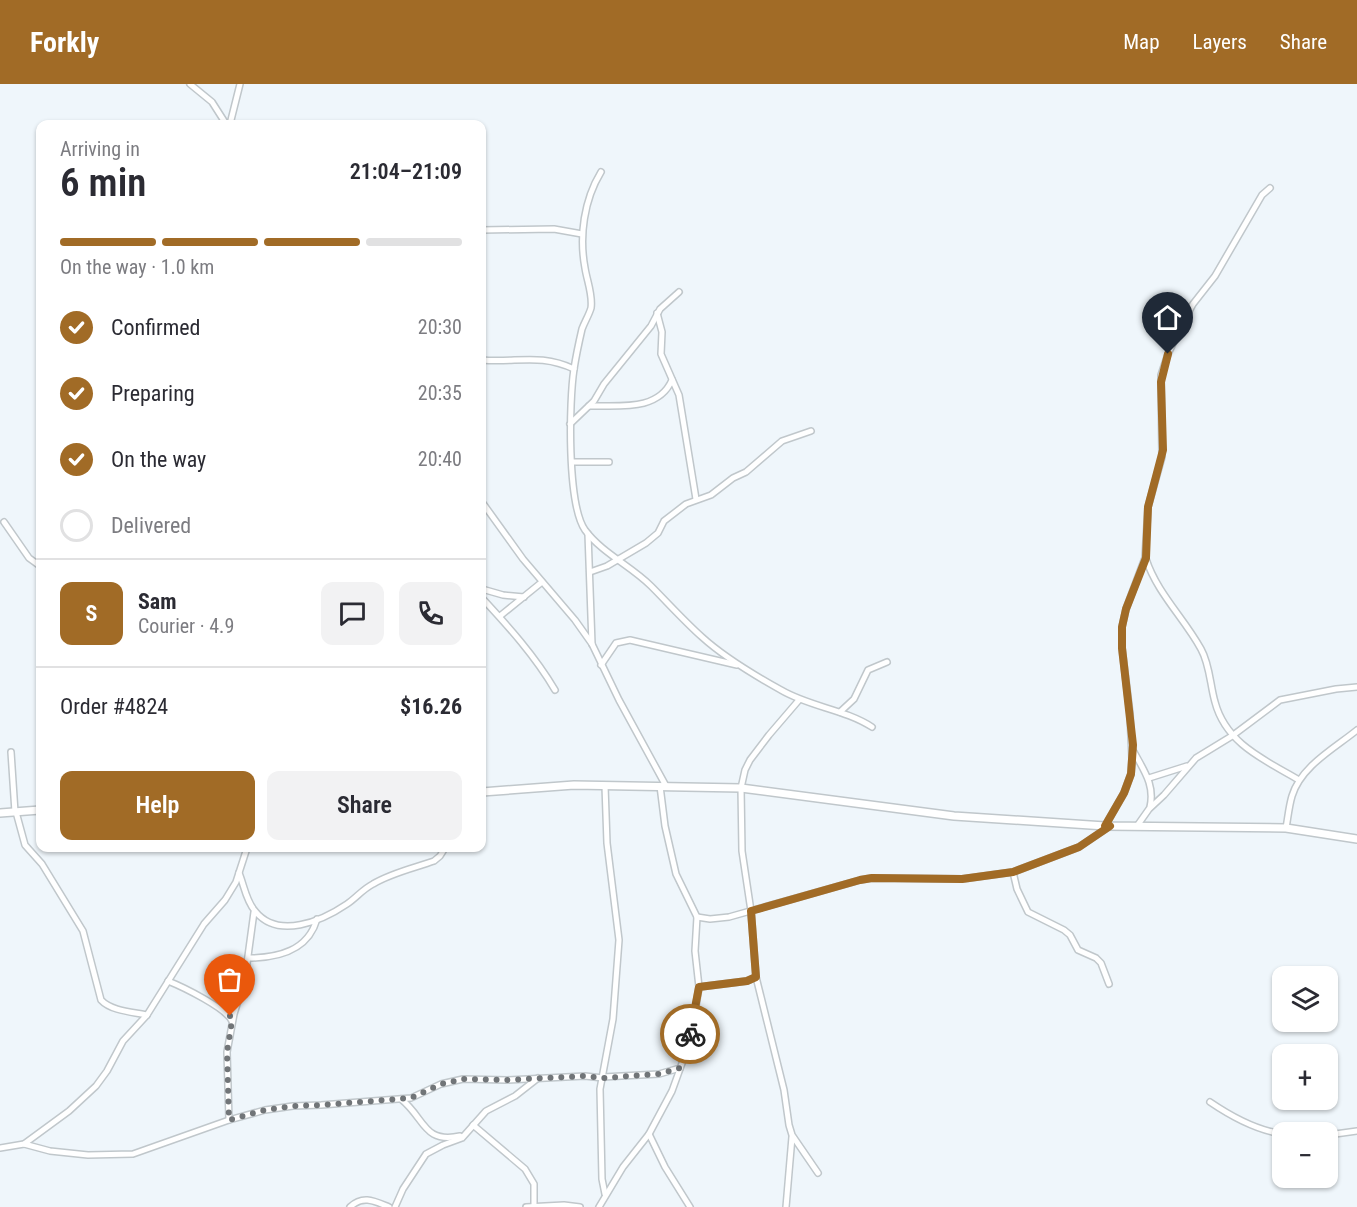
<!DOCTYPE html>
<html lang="en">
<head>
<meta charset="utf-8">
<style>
  :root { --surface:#fff; --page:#f2f2f3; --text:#2b2b33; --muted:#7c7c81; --line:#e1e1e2; --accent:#a16b26 }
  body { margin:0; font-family:"Roboto Condensed",sans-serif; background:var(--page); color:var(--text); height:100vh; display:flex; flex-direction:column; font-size:22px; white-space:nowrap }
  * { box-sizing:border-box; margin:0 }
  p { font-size:20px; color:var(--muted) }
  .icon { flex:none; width:33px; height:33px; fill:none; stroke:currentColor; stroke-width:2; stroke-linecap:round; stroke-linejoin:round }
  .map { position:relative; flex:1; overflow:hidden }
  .panel { position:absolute; left:36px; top:36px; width:450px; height:732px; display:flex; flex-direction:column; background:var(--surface); border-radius:12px; box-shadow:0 2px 4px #0004 }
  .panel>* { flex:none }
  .tools { position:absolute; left:1272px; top:882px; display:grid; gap:12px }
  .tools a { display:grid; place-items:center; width:66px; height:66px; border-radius:12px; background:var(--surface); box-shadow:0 2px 4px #0004; font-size:30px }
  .pin { position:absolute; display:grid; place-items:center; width:51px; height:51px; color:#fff; margin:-62px -26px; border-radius:50% 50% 50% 0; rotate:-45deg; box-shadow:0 0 6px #0007 }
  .pin .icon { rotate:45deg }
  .courier { position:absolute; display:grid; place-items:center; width:60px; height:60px; margin:-30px; border:4px solid #a16b26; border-radius:50%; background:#fff; color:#222; box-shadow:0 2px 8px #0007 }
  .overview em { font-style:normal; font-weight:600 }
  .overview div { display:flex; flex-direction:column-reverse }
  .overview { display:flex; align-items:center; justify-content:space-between; height:102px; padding:0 24px }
  h1 { font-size:39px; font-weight:600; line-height:45px }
  .bar { display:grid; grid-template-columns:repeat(4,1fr); gap:9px 6px; align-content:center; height:72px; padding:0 24px }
  .bar i { height:8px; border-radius:4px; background:var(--line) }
  .bar .selected { background:var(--accent) }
  .bar p { grid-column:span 4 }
  .line { display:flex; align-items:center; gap:15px; padding:0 24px; border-top:2px solid var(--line) }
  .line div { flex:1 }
  .round { display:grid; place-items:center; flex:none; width:63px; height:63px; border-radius:12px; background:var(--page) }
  ol { padding:0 24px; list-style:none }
  li { display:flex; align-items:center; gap:18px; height:66px }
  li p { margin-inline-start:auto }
  li .icon { padding:6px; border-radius:50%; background:var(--accent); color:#fff; stroke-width:4 }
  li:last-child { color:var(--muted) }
  li i { width:33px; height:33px; border:3px solid var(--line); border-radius:50% }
  .cta { display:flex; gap:12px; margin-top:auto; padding:12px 24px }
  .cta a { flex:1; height:69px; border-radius:12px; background:var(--accent); color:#fff; font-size:24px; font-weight:600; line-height:69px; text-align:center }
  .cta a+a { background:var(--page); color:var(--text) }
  header { display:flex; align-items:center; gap:36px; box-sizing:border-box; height:84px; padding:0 30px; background:var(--accent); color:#fff }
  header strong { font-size:28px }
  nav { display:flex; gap:33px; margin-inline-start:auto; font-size:21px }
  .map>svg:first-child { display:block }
</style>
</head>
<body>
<header>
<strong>Forkly</strong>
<nav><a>Map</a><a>Layers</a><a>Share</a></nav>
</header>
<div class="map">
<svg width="1357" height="1123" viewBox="0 0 1357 1123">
  <rect width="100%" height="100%" fill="#eff6fb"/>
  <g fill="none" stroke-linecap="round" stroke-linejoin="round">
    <g stroke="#c0c7cb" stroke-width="8">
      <g id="minor">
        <polyline points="190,0 212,18 226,40"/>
        <polyline points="230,40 240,0"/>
        <path d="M601,88C584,116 579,152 585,184C587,197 593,211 591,224C589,231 585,237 582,245C579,258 576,272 574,285C569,317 567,420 585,446C602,469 631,482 651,502C668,519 684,537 702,553C725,574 754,591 781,606C810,623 844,625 872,643"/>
        <polyline points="482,146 554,145 582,150"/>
        <polyline points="657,229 662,248 661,270 679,311 696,415"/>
        <path d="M482,276C517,279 540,269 574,285"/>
        <path d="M589,322C618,321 658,328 672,296"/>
        <polyline points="570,340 594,317 604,300 651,242 660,225 679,208"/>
        <polyline points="572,378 609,378"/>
        <polyline points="482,418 523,475 575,536 592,560 619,616 666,702"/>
        <polyline points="4,438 29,474 40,482"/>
        <polyline points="588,450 592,560"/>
        <path d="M1146,475C1157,509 1184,534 1201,565C1210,581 1210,601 1215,618C1226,660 1265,676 1299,696"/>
        <polyline points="590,488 607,482 646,459 658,449 664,437 686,420 711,411 733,394 746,388 782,357 811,347"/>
        <polyline points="482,505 503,511 524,513"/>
        <path d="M482,514C508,542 535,572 555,606"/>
        <polyline points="500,532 542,498"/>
        <polyline points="601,581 616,559 630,556 737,581"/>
        <polyline points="799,616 769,651 750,676 745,686 741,704 742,767 751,827 756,893 784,1006 789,1041 792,1051 818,1089"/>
        <polyline points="840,628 854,615 868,586 887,578"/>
        <polyline points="11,668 15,728"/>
        <path d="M1134,668C1144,687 1155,701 1150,723"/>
        <polyline points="1149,694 1187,682"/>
        <path d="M16,728L25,761L42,780L83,847L101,916C111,927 133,928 147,931"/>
        <polyline points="1105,742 1124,709 1131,690 1132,675 1130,630 1122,564 1122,543 1126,525 1145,474 1148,423 1162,373 1161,291 1168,270 1184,236 1193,220 1215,192 1262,111 1270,104"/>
        <polyline points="1137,742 1149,725 1164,711 1196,674 1232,652 1280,616 1336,605 1357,603"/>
        <path d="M1286,744C1288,733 1289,722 1292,712C1301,682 1335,664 1357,646"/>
        <polyline points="1013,788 1017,805 1028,828 1064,846 1070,851 1078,866 1096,874 1101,879 1109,900"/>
        <path d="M239,789C244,801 246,817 255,827C278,856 322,837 347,820C356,814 363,805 373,800C391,789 414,784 434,777L440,772L445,764"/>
        <polyline points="697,833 710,835 729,833 860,796 872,794 962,795 1013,788 1079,763 1110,742"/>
        <path d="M248,874C278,874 308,867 317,835"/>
        <path d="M168,897C183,903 226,924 232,937"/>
        <polyline points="699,903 747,897 756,893"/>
        <polyline points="603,993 659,990 680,984"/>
        <path d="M401,1015C425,1034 423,1060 460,1052"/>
        <path d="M1210,1018C1232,1033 1256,1046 1282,1050"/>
        <polyline points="229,1036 227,968 234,930 245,894 254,828"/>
        <polyline points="473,1041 525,1085 534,1100 534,1122"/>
        <polyline points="649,1050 665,1083 690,1123"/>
        <polyline points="1328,1051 1357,1047"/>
        <polyline points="24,1060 50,1067 88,1071 133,1070 229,1036 265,1026 293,1022 321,1021 411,1014 441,1000 463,995 507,996 585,992 603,994"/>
        <polyline points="0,1064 24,1060 69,1027 96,1002 107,987 123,957 147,931 204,840 225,816 236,798 247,764"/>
        <polyline points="605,1110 602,1095 600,1005 613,935 619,856 607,759 605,702"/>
        <path d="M350,1123C363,1111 374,1117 389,1123"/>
        <polyline points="395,1123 403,1105 426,1070 443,1061 462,1054 486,1027 515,1012 538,994"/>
        <polyline points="526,1123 564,1121 580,1123"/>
        <polyline points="599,1123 623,1083 649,1050 672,1007 685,971 693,940 699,903 695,867 697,833 676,790 665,742 660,702"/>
        <polyline points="786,1123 792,1053"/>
      </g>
    </g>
    <g stroke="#c0c7cb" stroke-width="10">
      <g id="tertiary">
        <polyline points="482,708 574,701 741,704 954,732 1105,742 1286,744 1357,755"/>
        <polyline points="0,729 40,726"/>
      </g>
    </g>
    <use href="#minor" stroke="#fff" stroke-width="5"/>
    <use href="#tertiary" stroke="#fff" stroke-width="7"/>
  </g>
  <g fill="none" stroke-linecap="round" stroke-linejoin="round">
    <polyline stroke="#717578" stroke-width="6" stroke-dasharray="0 10.8" points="230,932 232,937 227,968 229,1036 265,1026 293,1022 321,1021 411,1014 441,1000 463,995 507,996 585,992 603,994 659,990 680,984 690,950"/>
    <polyline stroke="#a16b26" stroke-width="8" points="690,950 699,903 747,897 756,893 751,827 860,796 872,794 962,795 1013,788 1079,763 1110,742 1105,742 1124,709 1131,690 1133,661 1122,564 1122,543 1126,525 1146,474 1148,423 1163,366 1161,298 1168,270"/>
  </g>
</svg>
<div class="tools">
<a><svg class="icon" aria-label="layers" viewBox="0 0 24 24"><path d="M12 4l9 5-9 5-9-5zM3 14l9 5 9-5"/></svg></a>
<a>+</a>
<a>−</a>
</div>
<div class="pin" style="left:230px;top:932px;background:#ea580c"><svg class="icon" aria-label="bag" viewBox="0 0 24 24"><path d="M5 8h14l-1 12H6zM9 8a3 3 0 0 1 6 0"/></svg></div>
<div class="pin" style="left:1168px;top:270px;background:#1f2937"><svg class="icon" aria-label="home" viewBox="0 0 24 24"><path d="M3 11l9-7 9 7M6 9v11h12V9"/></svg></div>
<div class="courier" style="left:690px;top:950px"><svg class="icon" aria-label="bike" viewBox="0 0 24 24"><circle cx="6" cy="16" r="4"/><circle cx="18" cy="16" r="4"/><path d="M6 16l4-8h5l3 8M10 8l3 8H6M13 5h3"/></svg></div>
<section class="panel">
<div class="overview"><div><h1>6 min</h1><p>Arriving in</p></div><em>21:04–21:09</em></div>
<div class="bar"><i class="selected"></i><i class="selected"></i><i class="selected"></i><i></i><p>On the way · 1.0 km</p></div>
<ol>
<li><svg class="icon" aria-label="check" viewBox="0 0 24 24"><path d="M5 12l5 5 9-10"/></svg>Confirmed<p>20:30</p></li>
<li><svg class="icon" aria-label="check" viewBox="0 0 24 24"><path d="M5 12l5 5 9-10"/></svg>Preparing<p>20:35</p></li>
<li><svg class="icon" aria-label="check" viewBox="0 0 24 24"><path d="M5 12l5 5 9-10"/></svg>On the way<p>20:40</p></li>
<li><i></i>Delivered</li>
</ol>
<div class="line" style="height:108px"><b class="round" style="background:var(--accent);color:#fff">S</b><div><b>Sam</b><p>Courier · 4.9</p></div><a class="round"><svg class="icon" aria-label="chat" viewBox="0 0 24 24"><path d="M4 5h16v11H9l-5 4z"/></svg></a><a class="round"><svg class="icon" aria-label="phone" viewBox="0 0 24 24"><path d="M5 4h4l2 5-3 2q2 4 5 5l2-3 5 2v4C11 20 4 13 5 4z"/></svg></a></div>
<div class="line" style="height:78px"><div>Order #4824</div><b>$16.26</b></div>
<div class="cta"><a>Help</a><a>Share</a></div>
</section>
</div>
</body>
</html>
